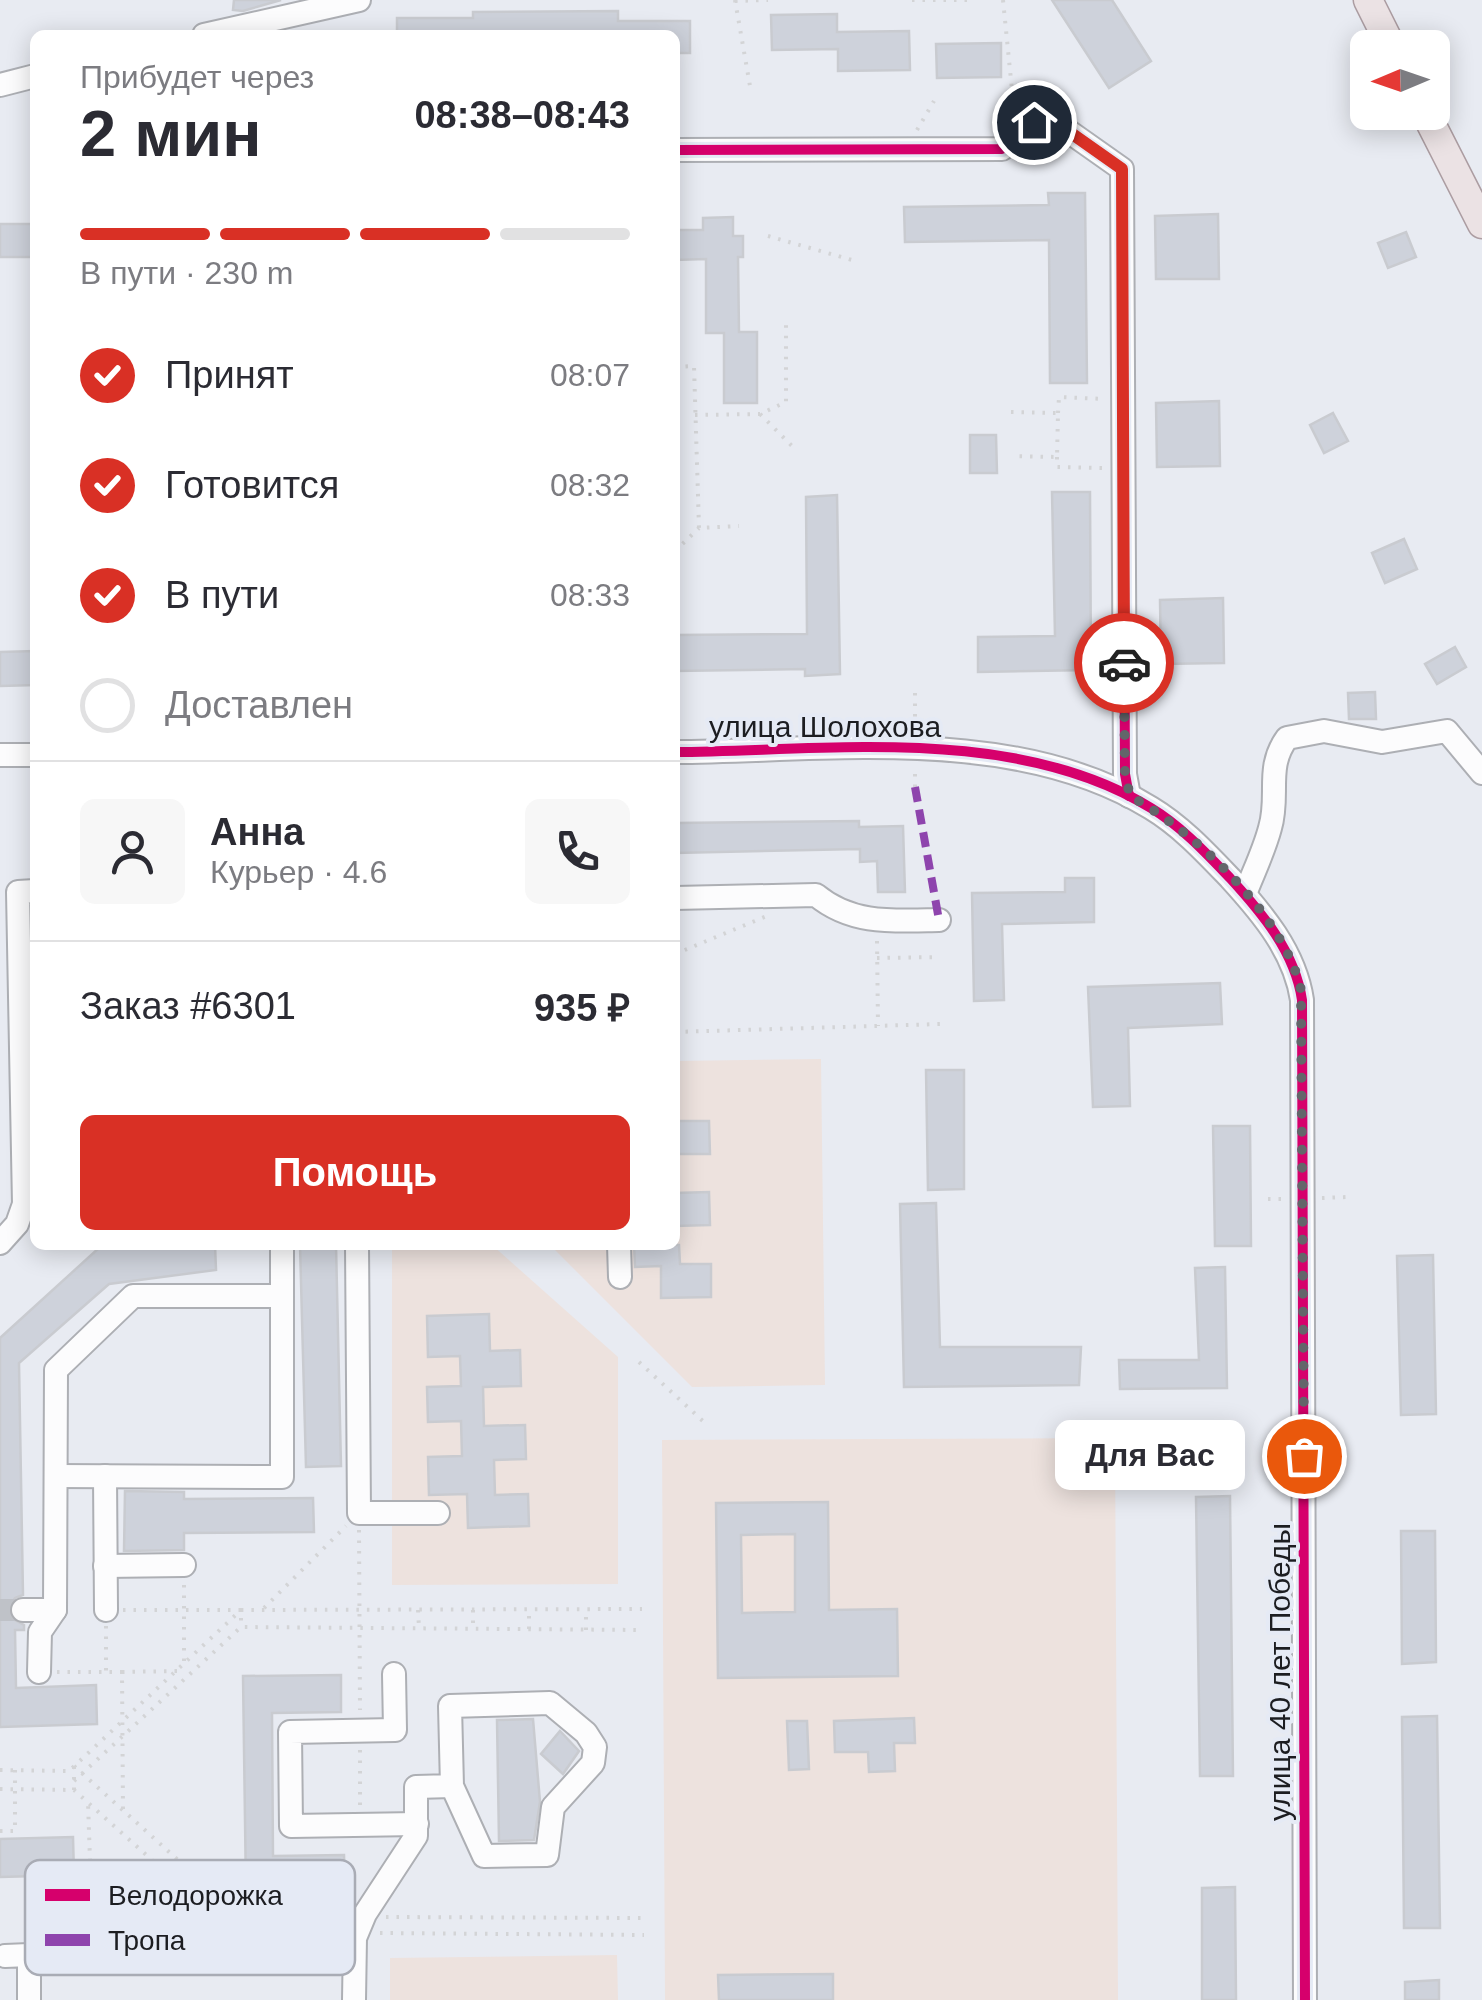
<!DOCTYPE html>
<html lang="ru">
<head>
<meta charset="utf-8">
<style>
  :root { --surface:#fff; --page:#f7f7f7; --text:#2b2b33; --muted:#7c7c81; --line:#e1e1e2; --accent:#d93025 }
  body { margin:0; font-family:Helvetica,sans-serif; background:var(--page); color:var(--text); height:100vh; display:flex; flex-direction:column; font-size:38px; white-space:nowrap }
  * { box-sizing:border-box; margin:0 }
  p { font-size:32px; color:var(--muted) }
  .icon { flex:none; width:55px; height:55px; fill:none; stroke:currentColor; stroke-width:2; stroke-linecap:round; stroke-linejoin:round }
  .map { position:relative; flex:1; overflow:hidden }
  .panel { position:absolute; left:30px; top:30px; width:650px; height:1220px; display:flex; flex-direction:column; background:var(--surface); border-radius:15px; box-shadow:0 5px 25px #0003 }
  .panel>* { flex:none }
  .needle { width:65px; rotate:268deg }
  .tools { position:absolute; left:1350px; top:30px; display:grid; gap:20px }
  .tools a { display:grid; place-items:center; width:100px; height:100px; border-radius:15px; background:var(--surface); box-shadow:0 5px 25px #0003; font-size:50px }
  .pin { position:absolute; display:grid; place-items:center; width:85px; height:85px; color:#fff; margin:-42px; border:5px solid #fff; border-radius:50%; box-shadow:0 2px 10px #0007 }
  .courier { position:absolute; display:grid; place-items:center; width:100px; height:100px; margin:-50px; border:8px solid #d93025; border-radius:50%; background:#fff; color:#222; box-shadow:0 2px 12px #0007 }
  .bubble { position:absolute; height:70px; border-radius:15px; background:var(--surface); box-shadow:0 5px 25px #0003; font-size:32px; font-weight:800; line-height:70px; text-align:center }
  .overview em { font-style:normal; font-weight:800 }
  .overview div { display:flex; flex-direction:column-reverse }
  .overview { display:flex; align-items:center; justify-content:space-between; height:170px; padding:0 50px }
  h1 { font-size:65px; font-weight:800; line-height:75px }
  .bar { display:grid; grid-template-columns:repeat(4,1fr); gap:15px 10px; align-content:center; height:120px; padding:0 50px }
  .bar i { height:12px; border-radius:8px; background:var(--line) }
  .bar .on { background:var(--accent) }
  .bar p { grid-column:span 4 }
  .line { display:flex; align-items:center; gap:25px; padding:0 50px; border-top:2px solid var(--line) }
  .line div { flex:1 }
  .round { display:grid; place-items:center; flex:none; width:105px; height:105px; border-radius:15px; background:var(--page) }
  ol { padding:0 50px; list-style:none }
  li { display:flex; align-items:center; gap:30px; height:110px }
  li p { margin-inline-start:auto }
  li .icon { padding:10px; border-radius:50%; background:var(--accent); color:#fff; stroke-width:4 }
  li:last-child { color:var(--muted) }
  li i { width:55px; height:55px; border:5px solid var(--line); border-radius:50% }
  .button { display:flex; gap:20px; margin-top:auto; padding:20px 50px }
  .button a { flex:1; height:115px; border-radius:15px; background:var(--accent); color:#fff; font-size:40px; font-weight:800; line-height:115px; text-align:center }
  .map>svg:first-child { display:block }
</style>
</head>
<body>
<div class="map">
<svg width="1482" height="2000" viewBox="0 0 1482 2000">
  <rect width="100%" height="100%" fill="#e8ebf2"/>
  <g fill="#ede2de">
    <polygon points="821,1059 825,1385 692,1387 550,1245 675,1245 675,1061"/>
    <polygon points="392,1245 492,1245 618,1357 618,1584 392,1585"/>
    <polygon points="1115,1438 1118,2000 665,2000 662,1440"/>
    <polygon points="617,1955 618,2000 390,2000 390,1958"/>
  </g>
  <g fill="#ced2db" stroke="#c9cbd0" stroke-width="2.5" fill-rule="evenodd">
    <polygon points="234,0 281,0 243,11 233,10"/>
    <polygon points="1052,0 1112,0 1151,61 1109,88"/>
    <polygon points="618,11 618,21 690,21 690,53 675,53 675,35 397,35 397,18 473,18 473,12"/>
    <polygon points="837,14 837,32 909,31 910,70 838,71 838,49 772,50 771,15"/>
    <polygon points="1001,43 1001,77 937,78 936,44"/>
    <polygon points="1048,193 1085,193 1087,383 1050,383 1049,240 905,242 904,207 1049,205"/>
    <polygon points="1218,214 1219,279 1156,279 1155,216"/>
    <polygon points="733,217 733,236 743,236 743,257 738,257 739,332 757,332 757,403 724,403 724,333 706,333 706,259 675,260 675,230 703,230 703,218"/>
    <rect x="0" y="224" width="35" height="33"/>
    <polygon points="1406,232 1416,257 1388,268 1378,243"/>
    <polygon points="1219,401 1220,466 1157,467 1156,403"/>
    <polygon points="1333,413 1348,441 1324,453 1310,425"/>
    <polygon points="970,435 996,435 997,473 970,473"/>
    <polygon points="1052,492 1090,492 1091,670 978,672 978,637 1055,636"/>
    <polygon points="837,495 840,674 805,676 805,669 675,671 675,635 807,634 806,497"/>
    <polygon points="1404,539 1417,569 1385,583 1372,553"/>
    <polygon points="1223,598 1224,663 1161,664 1160,600"/>
    <polygon points="1455,647 1466,667 1437,684 1425,664"/>
    <polygon points="35,651 35,685 0,686 0,652"/>
    <polygon points="1375,692 1376,719 1349,719 1348,693"/>
    <polygon points="859,821 859,827 903,826 905,892 878,892 877,861 860,862 860,849 675,853 675,823"/>
    <polygon points="1065,878 1094,878 1094,922 1002,924 1004,1000 974,1001 972,893 1065,892"/>
    <polygon points="1220,983 1222,1024 1128,1028 1130,1106 1093,1107 1088,987"/>
    <polygon points="926,1070 964,1070 964,1189 928,1190"/>
    <polygon points="675,1121 709,1121 710,1154 675,1154"/>
    <polygon points="1213,1126 1250,1126 1251,1246 1215,1246"/>
    <polygon points="709,1192 710,1225 675,1226 675,1193"/>
    <polygon points="936,1203 940,1347 1081,1347 1079,1385 904,1387 900,1204"/>
    <polygon points="116,1245 215,1245 216,1270 109,1284 19,1363 23,1595 15,1598 8,1609 11,1618 24,1625 24,1630 15,1630 16,1688 96,1685 97,1724 0,1727 0,1338 100,1247"/>
    <polygon points="300,1245 336,1245 341,1466 306,1467"/>
    <polygon points="634,1245 679,1245 680,1264 711,1264 711,1297 661,1298 661,1266 635,1267"/>
    <polygon points="1433,1255 1436,1414 1401,1415 1397,1256"/>
    <polygon points="1225,1267 1227,1388 1120,1389 1119,1360 1199,1360 1195,1268"/>
    <polygon points="489,1314 490,1351 520,1350 521,1386 483,1387 484,1426 525,1425 526,1459 494,1460 495,1495 528,1494 529,1526 468,1528 467,1494 429,1495 428,1457 462,1456 461,1421 428,1422 427,1387 461,1386 460,1356 428,1357 427,1316"/>
    <rect x="1197" y="1444" width="35" height="25"/>
    <polygon points="125,1491 184,1492 184,1499 313,1498 314,1532 184,1533 184,1550 124,1551"/>
    <polygon points="1230,1496 1233,1776 1200,1776 1196,1497"/>
    <path d="M828,1502L829,1610L897,1609L898,1676L718,1678L716,1503ZM795,1534V1612L742,1613L741,1535Z"/>
    <polygon points="1401,1531 1435,1531 1436,1662 1402,1664"/>
    <polygon points="341,1675 341,1712 272,1713 273,1856 344,1855 345,1891 246,1892 243,1676"/>
    <polygon points="1437,1716 1440,1928 1404,1928 1402,1717"/>
    <polygon points="914,1718 915,1743 894,1743 895,1771 869,1772 868,1752 835,1752 834,1721"/>
    <polygon points="533,1719 540,1802 534,1840 499,1841 497,1720"/>
    <polygon points="787,1721 807,1721 809,1769 789,1770"/>
    <polygon points="560,1731 579,1751 563,1774 541,1754"/>
    <polygon points="73,1837 74,1875 0,1877 0,1839"/>
    <polygon points="1235,1887 1236,2000 1202,2000 1202,1888"/>
    <polygon points="833,1974 833,2000 719,2000 718,1975"/>
    <polygon points="1439,1980 1439,2000 1405,2000 1405,1982"/>
  </g>
  <g fill="none" stroke-linecap="round" stroke-linejoin="round">
    <polyline stroke="#bfc2c8" stroke-width="22" stroke-dasharray="22 11" stroke-linecap="butt" points="0,1610 23,1610"/>
    <g stroke="#adafb4" stroke-width="26">
      <g id="minor">
        <polyline points="204,35 359,0"/>
        <polyline points="0,85 35,76"/>
        <polyline points="675,150 1002,149 1044,114 1122,169 1125,774 1129,796"/>
        <path d="M675,752C828,751 1015,724 1151,808C1181,826 1206,853 1230,878C1262,913 1295,952 1302,1000L1305,2000"/>
        <polyline points="0,755 35,755"/>
        <path d="M1245,894C1253,873 1264,851 1270,828C1280,795 1265,768 1287,738L1324,731L1382,742L1447,731L1482,773"/>
        <path d="M675,898L816,895C852,925 894,921 939,920"/>
        <polyline points="0,1243 17,1224 24,1204 18,892 35,891"/>
        <polyline points="357,1245 359,1513 438,1513"/>
        <polyline points="619,1245 620,1277"/>
        <polyline points="56,1476 282,1477 282,1296"/>
        <polyline points="105,1476 106,1610"/>
        <polyline points="105,1566 184,1565"/>
        <polyline points="23,1610 55,1610 56,1370 133,1296 282,1296 282,1245"/>
        <polyline points="39,1672 40,1632 55,1610"/>
        <polyline points="394,1674 395,1730 290,1732 291,1826 417,1824"/>
        <polyline points="5,1956 29,1955 29,2000"/>
        <polyline points="354,2000 355,1938 365,1914 416,1836 416,1787 452,1786 450,1706 550,1703 586,1733 595,1747 593,1763 553,1807 547,1855 484,1856 452,1786"/>
      </g>
    </g>
    <g stroke="#ac9da2" stroke-width="31">
      <g id="major">
        <polyline points="1368,0 1392,48"/>
        <polyline points="1425,112 1482,224"/>
      </g>
    </g>
    <g stroke="#d3d4d6" stroke-width="4" stroke-dasharray="2.5 8" stroke-linecap="butt">
      <polyline points="735,0 750,86"/>
      <polyline points="912,0 975,0"/>
      <polyline points="1003,0 1013,100 1020,108"/>
      <polyline points="735,1 768,0"/>
      <polyline points="917,130 934,101"/>
      <polyline points="768,236 852,260"/>
      <polyline points="675,367 694,366 699,528 739,526"/>
      <polyline points="1011,412 1058,413 1057,457 1012,456"/>
      <polyline points="1058,413 1059,397 1104,399"/>
      <polyline points="760,414 795,449"/>
      <polyline points="695,415 760,414 786,402 786,320"/>
      <polyline points="1057,457 1057,467 1103,468"/>
      <polyline points="675,551 699,528"/>
      <polyline points="915,727 915,687"/>
      <polyline points="915,787 915,767"/>
      <polyline points="877,941 878,1026"/>
      <polyline points="675,954 767,916"/>
      <polyline points="877,958 940,957"/>
      <polyline points="675,1032 941,1024"/>
      <polyline points="1322,1198 1348,1197"/>
      <polyline points="1268,1199 1283,1199"/>
      <polyline points="639,1362 705,1423"/>
      <polyline points="359,1530 360,1710"/>
      <polyline points="184,1585 184,1665"/>
      <polyline points="264,1608 346,1526"/>
      <polyline points="123,1610 241,1610 241,1627"/>
      <polyline points="418,1610 419,1628"/>
      <polyline points="473,1610 473,1629"/>
      <polyline points="106,1626 106,1672"/>
      <polyline points="529,1629 529,1610"/>
      <polyline points="586,1630 586,1610"/>
      <polyline points="57,1672 122,1672 123,1811"/>
      <polyline points="122,1672 177,1671"/>
      <polyline points="360,1750 360,1805"/>
      <polyline points="74,1766 240,1916 341,1917"/>
      <polyline points="0,1770 69,1771 241,1610 642,1609"/>
      <polyline points="74,1781 241,1627 642,1630"/>
      <polyline points="0,1789 74,1790 233,1933 336,1933"/>
      <polyline points="74,1790 74,1766"/>
      <polyline points="0,1831 15,1831 15,1770"/>
      <polyline points="386,1917 643,1918"/>
      <polyline points="63,1932 233,1933 240,1916"/>
      <polyline points="380,1933 644,1935"/>
      <polyline points="40,1941 48,1932 63,1932 61,1892 91,1890 88,1802"/>
    </g>
    <use href="#minor" stroke="#fcfcfd" stroke-width="22"/>
    <use href="#major" stroke="#ebe2e4" stroke-width="28"/>
    <polyline stroke="#8e44ad" stroke-width="8" stroke-dasharray="15 8" stroke-linecap="butt" points="915,787 939,920"/>
    <g stroke="#e5eaf5" stroke-width="16">
      <g id="cycleway">
        <polyline points="675,150 1002,149 1044,114 1122,169 1125,774 1129,796"/>
        <path d="M675,752C828,751 1015,724 1151,808C1181,826 1206,853 1230,878C1262,913 1295,952 1302,1000L1305,2000"/>
      </g>
    </g>
    <use href="#cycleway" stroke="#d6006c" stroke-width="10"/>
  </g>
  <g fill="none" stroke-linecap="round" stroke-linejoin="round">
    <path stroke="#63656a" stroke-width="10" stroke-dasharray="0 18" d="M1124,663L1125,774L1130,796C1195,832 1284,915 1301,990L1304,1456"/>
    <polyline stroke="#d93025" stroke-width="12" points="1034,122 1044,114 1122,169 1124,663"/>
  </g>
  <g text-anchor="middle" dominant-baseline="central" stroke-width="8" stroke-linejoin="round" paint-order="stroke">
    <g font-size="30" fill="#1c1d21" stroke="#e5eaf5">
      <text x="825" y="726">улица Шолохова</text>
      <text transform="translate(1279 1672) rotate(-90)">улица 40 лет Победы</text>
    </g>
  </g>
  <rect x="25" y="1860" width="330" height="115" rx="15" fill="#e5eaf5" stroke="#a9acb5" stroke-width="2.5"/>
  <rect x="45" y="1889" width="45" height="12" fill="#d6006c"/>
  <rect x="45" y="1934" width="45" height="12" fill="#8e44ad"/>
  <g font-size="28" fill="#1c1d21">
    <text x="108" y="1905">Велодорожка</text>
    <text x="108" y="1950">Тропа</text>
  </g>
</svg>
<div class="tools">
<a><svg class="needle" viewBox="-14 -14 28 28"><path d="M0-13l5 13h-10z" fill="#e53935"/><path d="M0 13l5-13h-10z" fill="#7c7c81"/></svg></a>
</div>
<div class="pin" style="left:1304px;top:1456px;background:#ea580c"><svg class="icon" aria-label="bag" viewBox="0 0 24 24"><path d="M5 8h14l-1 12H6zM9 8a3 3 0 0 1 6 0"/></svg></div>
<div class="pin" style="left:1034px;top:122px;background:#1f2937"><svg class="icon" aria-label="home" viewBox="0 0 24 24"><path d="M3 11l9-7 9 7M6 9v11h12V9"/></svg></div>
<div class="courier" style="left:1124px;top:663px"><svg class="icon" aria-label="car" viewBox="0 0 24 24"><path d="M5 17H2v-5l4-1 3-4h7l3 4 3 1v5h-3M9 17h6M6 11h13"/><circle cx="7" cy="17" r="2"/><circle cx="17" cy="17" r="2"/></svg></div>
<div class="bubble" style="left:1055px;top:1420px;width:190px">Для Вас</div>
<section class="panel">
<div class="overview"><div><h1>2 мин</h1><p>Прибудет через</p></div><em>08:38–08:43</em></div>
<div class="bar"><i class="on"></i><i class="on"></i><i class="on"></i><i></i><p>В пути · 230 m</p></div>
<ol>
<li><svg class="icon" aria-label="check" viewBox="0 0 24 24"><path d="M5 12l5 5 9-10"/></svg>Принят<p>08:07</p></li>
<li><svg class="icon" aria-label="check" viewBox="0 0 24 24"><path d="M5 12l5 5 9-10"/></svg>Готовится<p>08:32</p></li>
<li><svg class="icon" aria-label="check" viewBox="0 0 24 24"><path d="M5 12l5 5 9-10"/></svg>В пути<p>08:33</p></li>
<li><i></i>Доставлен</li>
</ol>
<div class="line" style="height:180px"><a class="round"><svg class="icon" aria-label="person" viewBox="0 0 24 24"><circle cx="12" cy="8" r="4"/><path d="M4 21q1-7 8-7t8 7"/></svg></a><div><b>Анна</b><p>Курьер · 4.6</p></div><a class="round"><svg class="icon" aria-label="phone" viewBox="0 0 24 24"><path d="M5 4h4l2 5-3 2q2 4 5 5l2-3 5 2v4C11 20 4 13 5 4z"/></svg></a></div>
<div class="line" style="height:130px"><div>Заказ #6301</div><b>935 ₽</b></div>
<div class="button"><a>Помощь</a></div>
</section>
</div>
</body>
</html>
